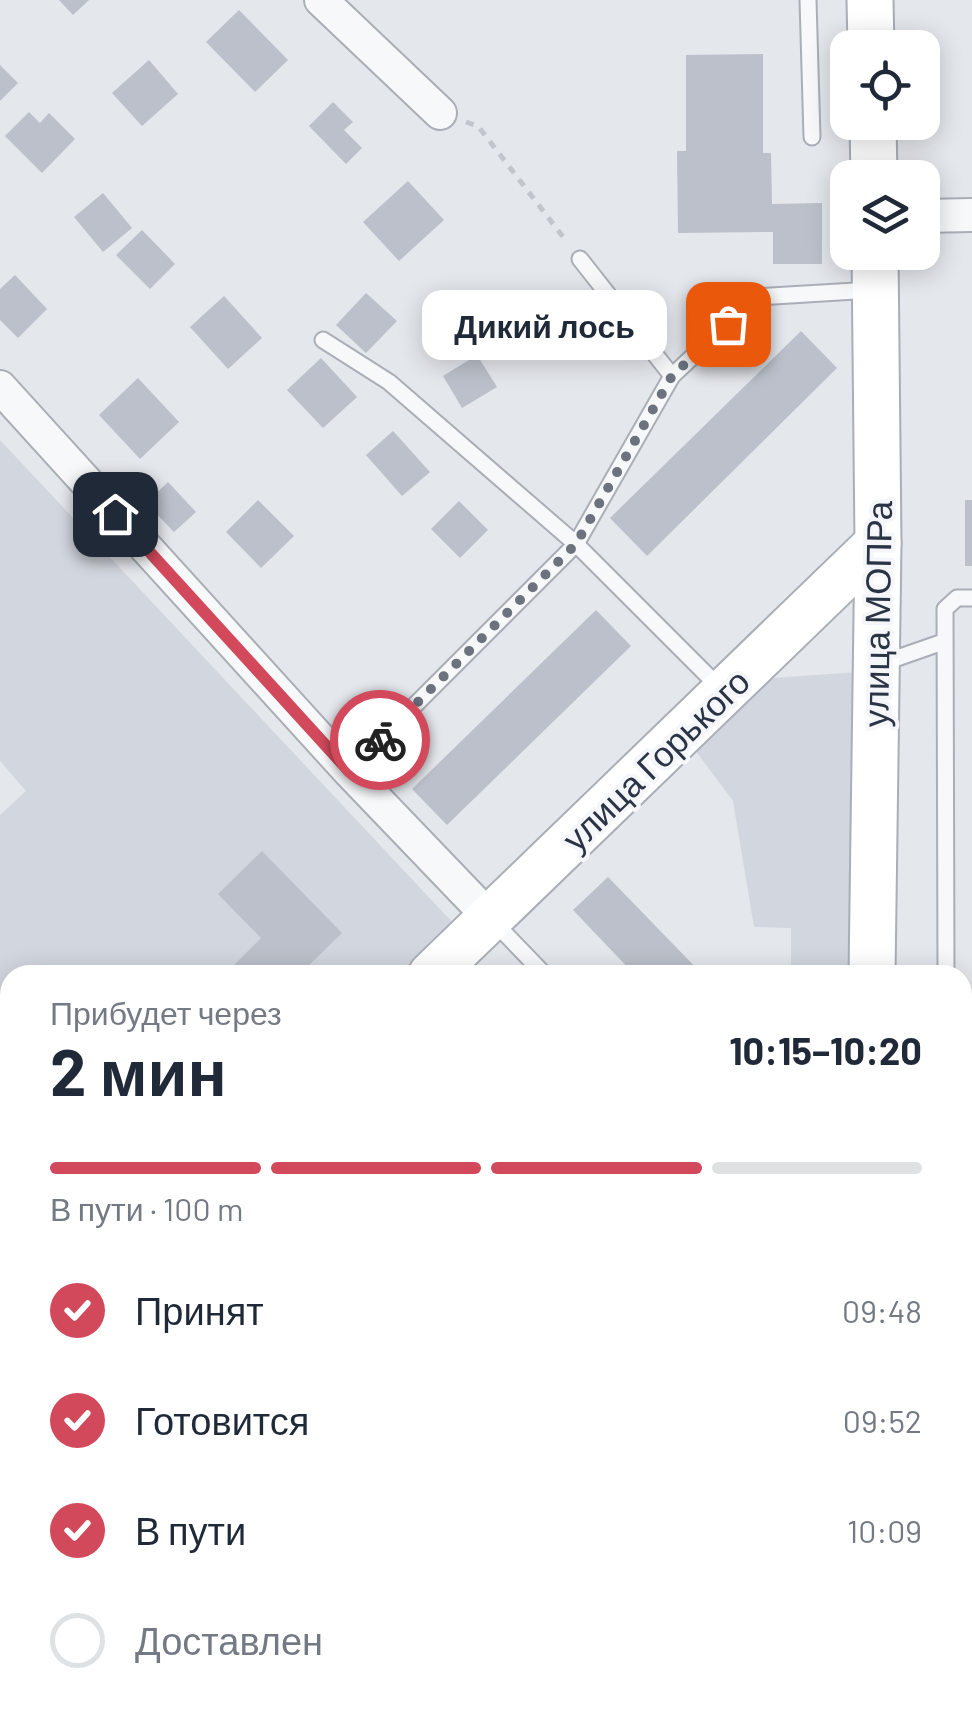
<!DOCTYPE html>
<html lang="ru">
<head>
<meta charset="utf-8">
<style>
  :root { --surface:#fff; --page:#f2f2f3; --text:#1f2937; --muted:#747a83; --line:#e0e1e3; --accent:#d1495b }
  body { margin:0; font-family:Barlow,sans-serif; background:var(--page); color:var(--text); height:100vh; display:flex; flex-direction:column; font-size:38px; white-space:nowrap }
  * { box-sizing:border-box; margin:0 }
  p { font-size:32px; color:var(--muted) }
  .icon { flex:none; width:55px; height:55px; fill:none; stroke:currentColor; stroke-width:2; stroke-linecap:round; stroke-linejoin:round }
  .map { position:relative; flex:1; overflow:hidden }
  .side { position:absolute; left:0px; top:965px; width:972px; height:750px; display:flex; flex-direction:column; background:var(--surface); border-radius:30px 30px 0 0; box-shadow:0 5px 25px #0003 }
  .side>* { flex:none }
  .fabs { position:absolute; left:830px; top:30px; display:grid; gap:20px }
  .fabs a { display:grid; place-items:center; width:110px; height:110px; border-radius:20px; background:var(--surface); box-shadow:0 5px 25px #0003; font-size:50px }
  .pin { position:absolute; display:grid; place-items:center; width:85px; height:85px; color:#fff; margin:-42px; border-radius:20px; box-shadow:0 5px 15px #0006 }
  .courier { position:absolute; display:grid; place-items:center; width:100px; height:100px; margin:-50px; border:8px solid #d1495b; border-radius:50%; background:#fff; color:#222; box-shadow:0 2px 12px #0007 }
  .bubble { position:absolute; height:70px; border-radius:20px; background:var(--surface); box-shadow:0 5px 25px #0003; font-size:32px; font-weight:700; line-height:70px; text-align:center }
  .headline em { font-style:normal; font-weight:700 }
  .headline div { display:flex; flex-direction:column-reverse }
  .headline { display:flex; align-items:center; justify-content:space-between; height:170px; padding:0 50px }
  h1 { font-size:65px; font-weight:700; line-height:75px }
  .bar { display:grid; grid-template-columns:repeat(4,1fr); gap:15px 10px; align-content:center; height:120px; padding:0 50px }
  .bar i { height:12px; border-radius:8px; background:var(--line) }
  .bar .active { background:var(--accent) }
  .bar p { grid-column:span 4 }
  ol { padding:0 50px; list-style:none }
  li { display:flex; align-items:center; gap:30px; height:110px }
  li p { margin-inline-start:auto }
  li .icon { padding:10px; border-radius:50%; background:var(--accent); color:#fff; stroke-width:4 }
  li:last-child { color:var(--muted) }
  li i { width:55px; height:55px; border:5px solid var(--line); border-radius:50% }
  .map>svg:first-child { display:block }
</style>
</head>
<body>
<div class="map">
<svg width="972" height="1715" viewBox="0 0 972 1715">
  <rect width="100%" height="100%" fill="#e4e7ec"/>
  <g fill="#d2d6de">
    <polygon points="0,440 453,923 398,975 10,975 10,1076 0,1066 0,815 26,791 0,761"/>
    <polygon points="859,672 854,975 791,975 791,928 754,927 733,801 689,742 760,679"/>
    <polygon points="10,1444 10,1705 428,1705 417,1715 0,1715 0,1454"/>
  </g>
  <g fill="#bbc0ca">
    <polygon points="59,0 89,0 73,15"/>
    <polygon points="239,10 288,60 255,92 206,42"/>
    <polygon points="763,54 763,153 771,153 772,204 822,203 822,264 773,264 773,232 678,233 677,151 686,151 686,55"/>
    <polygon points="149,60 178,94 142,126 112,93"/>
    <polygon points="0,65 18,83 0,101"/>
    <polygon points="333,102 353,122 344,130 362,148 346,164 309,126"/>
    <polygon points="29,112 40,123 49,113 75,139 42,173 5,136"/>
    <polygon points="408,181 444,220 399,261 363,222"/>
    <polygon points="103,193 132,228 103,252 74,217"/>
    <polygon points="142,230 175,264 150,289 116,255"/>
    <polygon points="15,275 47,309 18,338 0,320 0,289"/>
    <polygon points="366,293 397,321 366,353 336,325"/>
    <polygon points="224,296 262,338 228,369 190,327"/>
    <polygon points="801,331 837,368 647,556 610,518"/>
    <polygon points="477,355 497,387 462,408 443,376"/>
    <polygon points="321,358 357,397 323,428 287,390"/>
    <polygon points="138,378 179,422 140,459 99,415"/>
    <polygon points="393,431 430,472 402,496 366,455"/>
    <polygon points="168,482 196,512 174,532 146,503"/>
    <polygon points="258,500 294,536 261,568 226,532"/>
    <rect x="965" y="500" width="7" height="66"/>
    <polygon points="459,501 488,530 460,558 431,529"/>
    <polygon points="596,610 631,646 447,825 412,789"/>
    <polygon points="262,851 342,933 299,975 224,975 261,938 218,894"/>
    <polygon points="608,877 703,975 635,975 573,910"/>
    <polygon points="10,1247 10,1267 0,1257"/>
    <polygon points="10,1671 10,1701 0,1697"/>
    <polygon points="20,1705 83,1705 79,1715 45,1715"/>
    <polygon points="604,1705 795,1705 796,1715 619,1715 619,1709 604,1709"/>
  </g>
  <g fill="none" stroke-linecap="round" stroke-linejoin="round">
    <g stroke="#a9aeb7" stroke-width="19">
      <g id="lane">
        <polyline points="808,0 812,137"/>
        <polyline points="580,259 672,376"/>
        <polyline points="323,340 389,382 576,544 721,689"/>
        <polyline points="880,664 943,642"/>
        <polyline points="349,771 576,544 672,376 756,297 872,290"/>
        <polyline points="492,920 545,975"/>
        <polyline points="946,975 945,609 957,598 972,598"/>
        <polyline points="962,1551 965,1239"/>
        <polyline points="961,1715 961,1705"/>
      </g>
    </g>
    <g stroke="#a9aeb7" stroke-width="36">
      <g id="street">
        <polyline points="321,0 440,113"/>
        <polyline points="922,216 972,215"/>
        <polyline points="0,387 349,771 490,918"/>
        <polyline points="962,1104 972,1104"/>
      </g>
    </g>
    <g stroke="#a9aeb7" stroke-width="49">
      <g id="secondary">
        <polyline points="870,0 871,48"/>
        <polyline points="873,122 874,178"/>
        <polyline points="431,975 878,543"/>
        <polyline points="872,975 878,543 875,252"/>
        <polyline points="0,1112 10,1122"/>
        <polyline points="0,1394 10,1384"/>
        <polyline points="549,1705 550,1715"/>
        <polyline points="876,1705 876,1715"/>
      </g>
    </g>
    <polyline stroke="#c2c5cb" stroke-width="5" stroke-dasharray="8 8" stroke-linecap="butt" points="466,122 478,126 567,242"/>
    <use href="#lane" stroke="#f7f8fa" stroke-width="15"/>
    <use href="#street" stroke="#f7f8fa" stroke-width="32"/>
    <use href="#secondary" stroke="#fff" stroke-width="45"/>
  </g>
  <g fill="none" stroke-linecap="round" stroke-linejoin="round">
    <polyline stroke="#6c737f" stroke-width="10" stroke-dasharray="0 18" points="380,740 576,544 672,376 728,324"/>
    <polyline stroke="#d1495b" stroke-width="12" points="115,514 349,771 380,740"/>
  </g>
  <g text-anchor="middle" dominant-baseline="central" stroke-width="8" stroke-linejoin="round" paint-order="stroke">
    <g font-size="35" fill="#2b3445" stroke="#f4f6f9">
      <text transform="translate(876 614) rotate(-89)">улица МОПРа</text>
      <text transform="translate(655 759) rotate(-44)">улица Горького</text>
    </g>
  </g>
</svg>
<div class="fabs">
<a><svg class="icon" aria-label="locate" viewBox="0 0 24 24"><circle cx="12" cy="12" r="6"/><path d="M12 2v4M12 18v4M2 12h4M18 12h4"/></svg></a>
<a><svg class="icon" aria-label="layers" viewBox="0 0 24 24"><path d="M12 4l9 5-9 5-9-5zM3 14l9 5 9-5"/></svg></a>
</div>
<div class="pin" style="left:728px;top:324px;background:#ea580c"><svg class="icon" aria-label="bag" viewBox="0 0 24 24"><path d="M5 8h14l-1 12H6zM9 8a3 3 0 0 1 6 0"/></svg></div>
<div class="pin" style="left:115px;top:514px;background:#1f2937"><svg class="icon" aria-label="home" viewBox="0 0 24 24"><path d="M3 11l9-7 9 7M6 9v11h12V9"/></svg></div>
<div class="courier" style="left:380px;top:740px"><svg class="icon" aria-label="bike" viewBox="0 0 24 24"><circle cx="6" cy="16" r="4"/><circle cx="18" cy="16" r="4"/><path d="M6 16l4-8h5l3 8M10 8l3 8H6M13 5h3"/></svg></div>
<div class="bubble" style="left:422px;top:290px;width:245px">Дикий лось</div>
<section class="side">
<div class="headline"><div><h1>2 мин</h1><p>Прибудет через</p></div><em>10:15–10:20</em></div>
<div class="bar"><i class="active"></i><i class="active"></i><i class="active"></i><i></i><p>В пути · 100 m</p></div>
<ol>
<li><svg class="icon" aria-label="check" viewBox="0 0 24 24"><path d="M5 12l5 5 9-10"/></svg>Принят<p>09:48</p></li>
<li><svg class="icon" aria-label="check" viewBox="0 0 24 24"><path d="M5 12l5 5 9-10"/></svg>Готовится<p>09:52</p></li>
<li><svg class="icon" aria-label="check" viewBox="0 0 24 24"><path d="M5 12l5 5 9-10"/></svg>В пути<p>10:09</p></li>
<li><i></i>Доставлен</li>
</ol>
</section>
</div>
</body>
</html>
